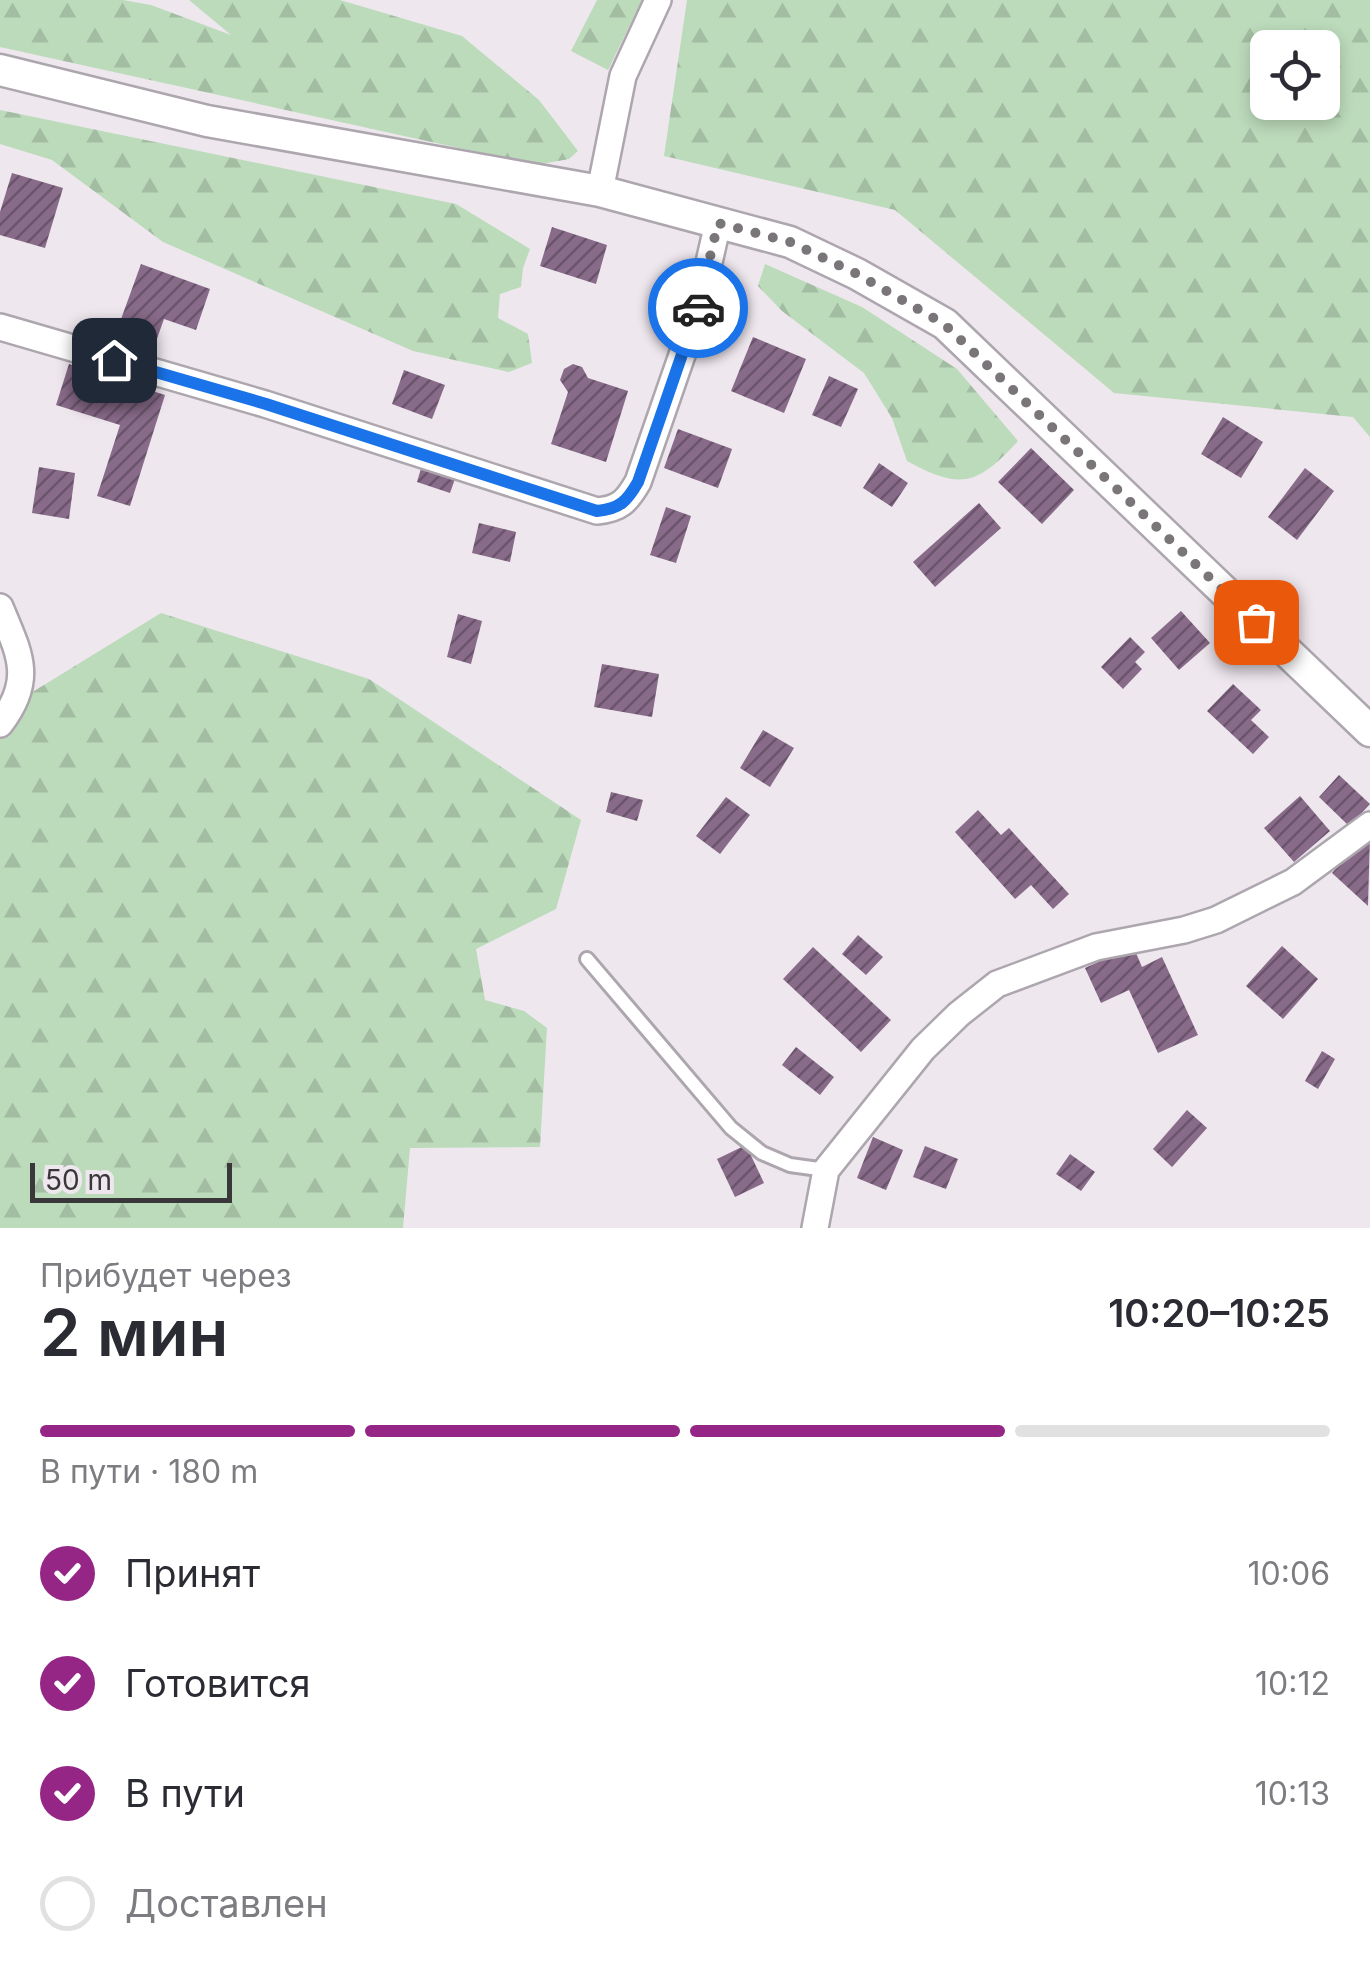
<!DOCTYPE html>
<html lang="ru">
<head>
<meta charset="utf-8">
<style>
  :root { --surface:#fff; --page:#f7f7f7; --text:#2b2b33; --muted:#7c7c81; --line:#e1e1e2; --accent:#952686 }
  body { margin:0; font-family:Inter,sans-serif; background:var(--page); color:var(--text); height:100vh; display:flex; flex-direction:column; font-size:38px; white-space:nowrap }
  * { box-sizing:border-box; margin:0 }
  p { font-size:32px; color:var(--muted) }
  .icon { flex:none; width:55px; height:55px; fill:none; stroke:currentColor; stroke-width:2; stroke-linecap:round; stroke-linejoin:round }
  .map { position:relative; height:1228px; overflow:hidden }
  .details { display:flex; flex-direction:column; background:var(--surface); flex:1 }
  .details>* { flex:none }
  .fabs { position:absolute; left:1250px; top:30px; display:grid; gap:20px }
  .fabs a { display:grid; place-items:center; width:90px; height:90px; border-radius:15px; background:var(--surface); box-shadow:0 5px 15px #0003; font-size:50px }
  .scale { position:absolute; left:30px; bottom:25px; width:202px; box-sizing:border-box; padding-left:10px; border:5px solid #3a373a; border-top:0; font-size:28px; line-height:35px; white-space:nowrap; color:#3a373a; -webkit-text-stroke:8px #eee7ee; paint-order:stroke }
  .pin { position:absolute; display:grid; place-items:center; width:85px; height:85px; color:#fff; margin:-42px; border-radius:20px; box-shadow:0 5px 15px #0006 }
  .courier { position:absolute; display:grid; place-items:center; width:100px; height:100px; margin:-50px; border:8px solid #1a73e8; border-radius:50%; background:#fff; color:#222; box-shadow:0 2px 12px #0007 }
  .overview em { font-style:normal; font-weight:600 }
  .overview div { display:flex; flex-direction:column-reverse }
  .overview { display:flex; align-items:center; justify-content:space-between; height:170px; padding:0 40px }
  h1 { font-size:65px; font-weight:600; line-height:75px }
  .bar { display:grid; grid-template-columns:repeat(4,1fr); gap:15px 10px; align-content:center; height:120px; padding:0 40px }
  .bar i { height:12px; border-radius:8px; background:var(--line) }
  .bar .current { background:var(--accent) }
  .bar p { grid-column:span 4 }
  ol { padding:0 40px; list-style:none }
  li { display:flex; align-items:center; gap:30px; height:110px }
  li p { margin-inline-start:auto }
  li .icon { padding:10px; border-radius:50%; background:var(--accent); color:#fff; stroke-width:4 }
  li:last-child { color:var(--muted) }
  li i { width:55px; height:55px; border:5px solid var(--line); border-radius:50% }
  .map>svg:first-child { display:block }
</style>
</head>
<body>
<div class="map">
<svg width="1370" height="1228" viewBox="0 0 1370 1228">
  <defs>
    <pattern id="forest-firs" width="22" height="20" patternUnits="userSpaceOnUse" patternTransform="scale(2.5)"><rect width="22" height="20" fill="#bcdbbb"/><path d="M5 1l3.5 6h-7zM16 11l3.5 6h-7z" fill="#a2bda2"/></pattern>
    <pattern id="building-hatch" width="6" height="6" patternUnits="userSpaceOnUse" patternTransform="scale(2.5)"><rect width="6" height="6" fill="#886a89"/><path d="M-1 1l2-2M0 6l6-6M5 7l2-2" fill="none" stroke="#6a546b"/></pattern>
  </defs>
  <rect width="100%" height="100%" fill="#eee7ee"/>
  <g fill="url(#forest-firs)" fill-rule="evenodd">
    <polygon points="0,0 123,0 151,5 231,35 189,0 340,0 462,36 539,100 578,151 569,159 536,165 0,47"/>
    <polygon points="597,0 642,0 608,70 571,51"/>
    <path d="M687,0H1370V437L1353,417L1114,393L895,210L664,156ZM1268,48H1322V102H1268Z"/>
    <polygon points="0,110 456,204 530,249 523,268 521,287 500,294 498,318 528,334 532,363 509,372 413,351 163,242 52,160 0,144"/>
    <path d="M765,264L862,307L957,369L1018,441C977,486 960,490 907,461L892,418L864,373L782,311L758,286Z"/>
    <polygon points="161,613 369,679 581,820 556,909 476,949 485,1000 524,1011 547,1028 540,1147 410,1148 403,1228 0,1228 0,712"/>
  </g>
  <g fill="url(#building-hatch)">
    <polygon points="12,173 63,188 45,248 0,235 0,212"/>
    <polygon points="552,227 607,245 596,284 540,266"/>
    <polygon points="141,264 210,289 196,330 164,319 154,347 116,333"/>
    <polygon points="753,337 806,359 784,413 731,391"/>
    <polygon points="69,364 165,395 130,506 97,496 120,425 56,405"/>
    <polygon points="573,364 582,367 588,378 628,391 606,462 551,444 568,392 560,380 564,369"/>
    <polygon points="404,370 445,385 432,419 392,404"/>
    <polygon points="829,376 858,389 841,427 812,415"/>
    <polygon points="1223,417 1263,442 1241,478 1201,454"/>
    <polygon points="678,429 732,449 718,488 664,468"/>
    <polygon points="1031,448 1074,490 1042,524 998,482"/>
    <polygon points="879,463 908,483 892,507 863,488"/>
    <polygon points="422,465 456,476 450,493 417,482"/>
    <polygon points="39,467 75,473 69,519 32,513"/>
    <polygon points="1305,468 1334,491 1297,540 1268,517"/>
    <polygon points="979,503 1001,528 935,587 913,562"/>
    <polygon points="666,507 691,516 676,563 650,555"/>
    <polygon points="479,523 516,532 510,562 472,553"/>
    <polygon points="1181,611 1210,643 1179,670 1151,638"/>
    <polygon points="458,614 482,621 471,664 447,657"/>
    <polygon points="1130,637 1145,652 1135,662 1142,669 1123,689 1101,667"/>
    <polygon points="602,664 659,674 652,717 594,707"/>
    <polygon points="1233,684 1261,710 1251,720 1269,737 1253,754 1207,711"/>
    <polygon points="763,730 794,748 770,787 740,768"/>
    <polygon points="1339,775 1370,804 1349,826 1319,797"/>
    <polygon points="611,792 643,800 637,821 606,812"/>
    <polygon points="1300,796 1330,831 1294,862 1264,828"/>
    <polygon points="726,797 750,815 720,854 696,836"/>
    <polygon points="978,810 1001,835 1009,828 1069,894 1053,909 1031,885 1015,899 955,832"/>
    <polygon points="1367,834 1370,836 1368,906 1332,873"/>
    <polygon points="858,935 883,957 866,975 842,954"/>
    <polygon points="1133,946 1142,967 1162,957 1198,1035 1158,1053 1129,990 1101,1003 1085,968"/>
    <polygon points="1282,946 1318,979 1283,1019 1246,986"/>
    <polygon points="813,947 891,1020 861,1052 783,979"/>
    <polygon points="796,1047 834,1077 820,1095 782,1065"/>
    <polygon points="1322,1051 1335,1059 1318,1089 1305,1081"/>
    <polygon points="1187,1110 1207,1128 1172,1167 1153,1149"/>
    <polygon points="873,1137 903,1150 886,1190 857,1178"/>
    <polygon points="746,1145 764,1183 735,1197 717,1159"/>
    <polygon points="925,1146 958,1159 946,1189 913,1177"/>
    <polygon points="1070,1154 1095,1172 1081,1191 1056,1174"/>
  </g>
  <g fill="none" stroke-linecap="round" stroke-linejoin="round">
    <g stroke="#ada6ae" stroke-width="18">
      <polyline id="service" points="587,959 731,1128 762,1153 790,1165 826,1170"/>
    </g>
    <g stroke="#ada6ae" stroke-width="30">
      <g id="minor">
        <polyline points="600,191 623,76 658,0"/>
        <path d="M0,327L265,404L597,511C620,509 627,501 638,482L699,306L718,223"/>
        <path d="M0,607C19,653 35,679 0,724"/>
        <polyline points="815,1228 826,1170 923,1049 959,1014 997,984 1096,947 1184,930 1216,920 1293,882 1370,825"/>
      </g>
    </g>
    <g stroke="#ada6ae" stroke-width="35">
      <polyline id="tertiary" points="0,70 207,121 600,191 790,242 857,274 945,324 1370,731"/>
    </g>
    <use href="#service" stroke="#fff" stroke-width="12"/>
    <use href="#minor" stroke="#fff" stroke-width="25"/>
    <use href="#tertiary" stroke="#fff" stroke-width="30"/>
  </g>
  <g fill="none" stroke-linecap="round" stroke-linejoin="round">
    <polyline stroke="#797579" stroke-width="10" stroke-dasharray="0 18" points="698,308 718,223 790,242 857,274 944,324 1256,622"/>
    <path stroke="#1a73e8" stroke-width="12" d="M114,360L266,404L597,511C620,509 627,501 638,482L698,308"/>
  </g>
</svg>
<div class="fabs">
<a><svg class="icon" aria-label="locate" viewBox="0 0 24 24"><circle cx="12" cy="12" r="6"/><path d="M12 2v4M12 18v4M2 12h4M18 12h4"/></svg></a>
</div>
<div class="scale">50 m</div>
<div class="pin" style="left:1256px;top:622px;background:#ea580c"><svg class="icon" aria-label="bag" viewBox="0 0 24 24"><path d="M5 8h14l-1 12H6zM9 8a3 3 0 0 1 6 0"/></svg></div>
<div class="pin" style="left:114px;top:360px;background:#1f2937"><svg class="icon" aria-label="home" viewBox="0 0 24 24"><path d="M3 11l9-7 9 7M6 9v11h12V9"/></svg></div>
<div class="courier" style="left:698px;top:308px"><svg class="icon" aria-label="car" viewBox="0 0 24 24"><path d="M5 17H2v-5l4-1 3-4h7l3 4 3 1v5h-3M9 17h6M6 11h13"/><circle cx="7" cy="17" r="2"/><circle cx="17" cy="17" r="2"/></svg></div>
</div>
<section class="details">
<div class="overview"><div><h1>2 мин</h1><p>Прибудет через</p></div><em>10:20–10:25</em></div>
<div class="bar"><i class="current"></i><i class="current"></i><i class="current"></i><i></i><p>В пути · 180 m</p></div>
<ol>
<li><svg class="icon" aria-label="check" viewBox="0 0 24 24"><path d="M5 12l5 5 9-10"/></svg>Принят<p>10:06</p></li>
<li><svg class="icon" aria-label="check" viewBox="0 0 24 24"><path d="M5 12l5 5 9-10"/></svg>Готовится<p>10:12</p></li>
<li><svg class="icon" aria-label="check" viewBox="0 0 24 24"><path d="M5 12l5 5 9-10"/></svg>В пути<p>10:13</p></li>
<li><i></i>Доставлен</li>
</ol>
</section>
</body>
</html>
